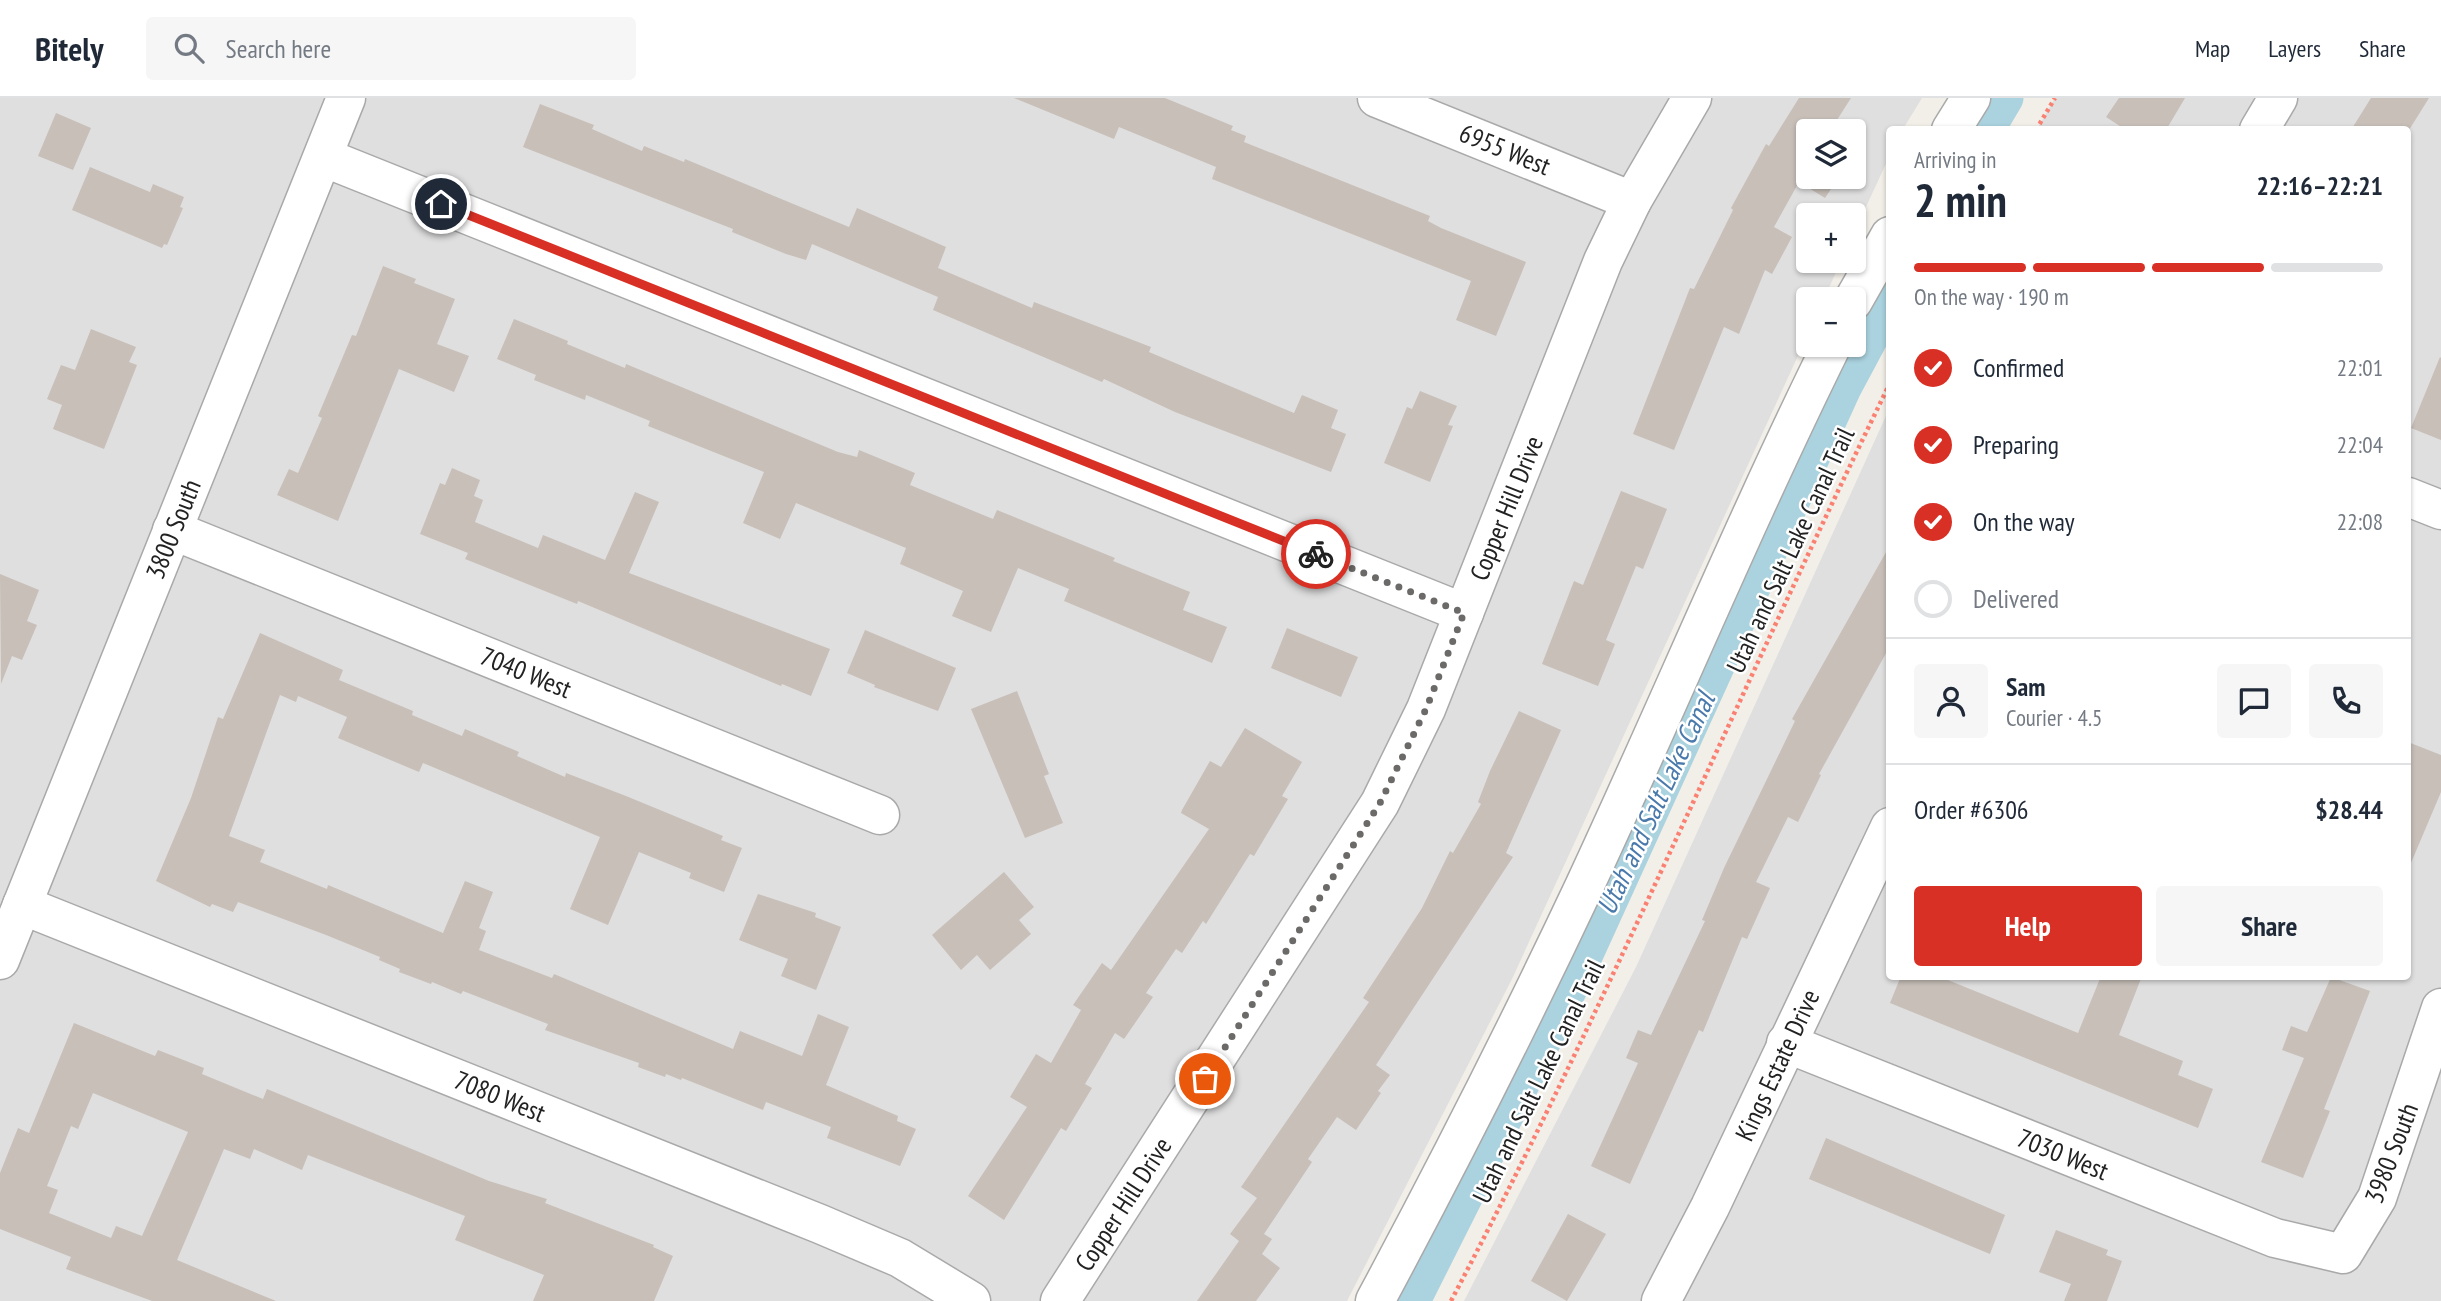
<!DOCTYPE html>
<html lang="en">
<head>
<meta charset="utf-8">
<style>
  :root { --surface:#fff; --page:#f6f6f7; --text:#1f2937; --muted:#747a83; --line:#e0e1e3; --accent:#d93025 }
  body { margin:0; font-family:"PT Sans Narrow",sans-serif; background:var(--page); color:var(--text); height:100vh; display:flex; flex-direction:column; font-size:26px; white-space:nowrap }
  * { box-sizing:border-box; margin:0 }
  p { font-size:23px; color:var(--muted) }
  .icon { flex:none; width:38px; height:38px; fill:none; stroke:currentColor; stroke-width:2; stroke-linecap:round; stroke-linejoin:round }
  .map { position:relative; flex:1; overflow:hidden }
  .drawer { position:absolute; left:1886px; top:28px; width:525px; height:854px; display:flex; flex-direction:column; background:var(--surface); border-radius:7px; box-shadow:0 2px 5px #0004 }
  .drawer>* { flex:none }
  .tools { position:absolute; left:1796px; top:21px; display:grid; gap:14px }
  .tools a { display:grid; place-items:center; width:70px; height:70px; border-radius:7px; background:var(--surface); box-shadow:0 2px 5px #0004; font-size:35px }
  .pin { position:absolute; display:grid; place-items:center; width:60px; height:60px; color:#fff; margin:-30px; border:4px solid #fff; border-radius:50%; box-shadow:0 2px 7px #0007 }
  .courier { position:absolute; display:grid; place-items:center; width:70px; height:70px; margin:-35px; border:5px solid #d93025; border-radius:50%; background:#fff; color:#222; box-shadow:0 2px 9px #0007 }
  .summary em { font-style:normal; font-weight:700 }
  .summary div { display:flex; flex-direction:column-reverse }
  .summary { display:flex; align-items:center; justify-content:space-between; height:119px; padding:0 28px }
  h1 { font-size:46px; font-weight:700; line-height:52px }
  .bar { display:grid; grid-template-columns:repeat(4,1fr); gap:10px 7px; align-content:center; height:84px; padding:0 28px }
  .bar i { height:9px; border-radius:5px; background:var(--line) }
  .bar .selected { background:var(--accent) }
  .bar p { grid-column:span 4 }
  .line { display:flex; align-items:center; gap:18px; padding:0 28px; border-top:2px solid var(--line) }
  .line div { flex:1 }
  .round { display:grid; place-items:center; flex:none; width:74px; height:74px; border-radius:7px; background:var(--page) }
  ol { padding:0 28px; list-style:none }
  li { display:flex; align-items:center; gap:21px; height:77px }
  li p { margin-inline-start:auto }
  li .icon { padding:7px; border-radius:50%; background:var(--accent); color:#fff; stroke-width:4 }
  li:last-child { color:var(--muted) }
  li i { width:38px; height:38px; border:4px solid var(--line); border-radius:50% }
  .primary-button { display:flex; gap:14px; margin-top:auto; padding:14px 28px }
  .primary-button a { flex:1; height:80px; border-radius:7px; background:var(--accent); color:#fff; font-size:28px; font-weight:700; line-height:80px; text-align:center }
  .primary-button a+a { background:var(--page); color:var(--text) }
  header { display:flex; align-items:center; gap:42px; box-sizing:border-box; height:98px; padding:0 35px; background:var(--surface); border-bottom:2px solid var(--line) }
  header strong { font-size:33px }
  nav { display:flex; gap:38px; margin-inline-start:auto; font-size:24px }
  .search { width:490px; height:63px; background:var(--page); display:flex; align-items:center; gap:18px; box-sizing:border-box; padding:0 24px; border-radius:7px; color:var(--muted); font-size:26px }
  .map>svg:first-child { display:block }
</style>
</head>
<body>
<header>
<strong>Bitely</strong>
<div class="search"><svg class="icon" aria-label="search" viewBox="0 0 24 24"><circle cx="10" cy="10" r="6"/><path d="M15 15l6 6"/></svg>Search here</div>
<nav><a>Map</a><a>Layers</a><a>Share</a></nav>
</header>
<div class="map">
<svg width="2441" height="1203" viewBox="0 0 2441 1203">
  <rect width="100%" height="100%" fill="#f2efe9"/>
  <g fill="#e0dfdf" fill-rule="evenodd">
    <path d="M0,0H1922L1903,31L1890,32V57L1853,137V117H1808V163H1841L1824,201H1808V236L1512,881L1347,1203H0ZM1808,33H1853V79H1808Z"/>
    <polygon points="2055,0 2441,0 2441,1203 1464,1203 1636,869 1890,309 1890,878 2408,878 2408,32 2037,31"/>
  </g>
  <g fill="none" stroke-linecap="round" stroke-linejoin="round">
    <g stroke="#aad3df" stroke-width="35">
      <polyline points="1987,32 2006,0"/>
      <polyline points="1413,1203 1571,889 1844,290 1890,204"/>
    </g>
  </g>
  <g fill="#c7bfb8" fill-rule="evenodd">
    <polygon points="1014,0 1165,0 1233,28 1231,32 1246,38 1244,44 1430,118 1428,123 1441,130 1526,164 1496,238 1456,222 1471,183 1212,81 1216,69 1119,29 1114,41"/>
    <polygon points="1799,0 1851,0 1830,33 1808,33 1808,79 1839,79 1825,100 1799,84 1774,129 1792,139 1772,176 1765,172 1739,236 1724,229 1674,352 1633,336 1690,190 1694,191 1733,112 1731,110 1766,46 1769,48"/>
    <polygon points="2119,0 2185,0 2166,32 2126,32 2106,19"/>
    <polygon points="2371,0 2429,0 2409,32 2351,32"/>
    <polygon points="540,6 594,27 592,31 642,53 644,48 684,64 685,61 849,129 857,110 946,149 938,170 1032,210 1034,204 1151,249 1149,254 1294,315 1302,297 1338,312 1331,330 1346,336 1331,374 1175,314 1104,281 1102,284 933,212 938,199 812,146 806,162 786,156 732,134 733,131 523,49"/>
    <polygon points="56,15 91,30 73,72 38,58"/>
    <polygon points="90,69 150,94 153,86 184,99 180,109 183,110 167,147 164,146 162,150 72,112"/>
    <polygon points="383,168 416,181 414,185 455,201 437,246 469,258 454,294 399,271 338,423 277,397 289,371 298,375 322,320 318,318 352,237 356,238"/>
    <polygon points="514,221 568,243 567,246 625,270 626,266 838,354 857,359 859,352 915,375 910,387 993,421 997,412 1115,460 1113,463 1190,494 1183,512 1227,529 1212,565 1064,503 1069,491 1018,470 991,534 952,518 963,493 900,466 906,450 796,405 780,441 743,425 764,374 648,328 650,323 586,297 585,302 534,282 536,277 497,261"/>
    <polygon points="91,231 136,249 129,264 137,267 104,351 53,331 62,307 47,301 61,267 75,272"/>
    <polygon points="2440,259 2441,260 2441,342 2411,330"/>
    <polygon points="1420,293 1457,308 1448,327 1453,328 1430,384 1384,365 1407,309 1412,311"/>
    <polygon points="452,370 480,382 474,398 483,402 475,424 538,450 543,437 605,462 635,394 659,404 629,475 830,551 811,598 782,586 781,588 578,503 577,506 500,475 465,461 468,455 420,436 440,385 445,387"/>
    <polygon points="1621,393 1667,411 1643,471 1636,468 1606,542 1615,546 1598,588 1542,566 1574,483 1583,487"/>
    <polygon points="1890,447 1890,548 1819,676 1821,677 1798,724 1788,719 1756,784 1770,790 1747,841 1742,839 1703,934 1699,932 1630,1086 1591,1068 1638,965 1626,960 1638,932 1651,937 1705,823 1702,822 1724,770 1795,623 1792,621"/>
    <polygon points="0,476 39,492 27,523 37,527 22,562 12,558 1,586"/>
    <polygon points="1287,530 1358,559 1341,599 1271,570"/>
    <polygon points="865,532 956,570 938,613 874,589 875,587 847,575"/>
    <polygon points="260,535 343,572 339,582 413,613 412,617 462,638 465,631 519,654 517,658 565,679 566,675 626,698 723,738 721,742 742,750 724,794 689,780 691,775 639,754 608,827 570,811 600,739 423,665 419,674 338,640 347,619 298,598 296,604 280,597 229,738 265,752 260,764 327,791 328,787 443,835 465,783 493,794 479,830 486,833 479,852 552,880 554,876 733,951 740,933 802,958 818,916 849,929 826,987 898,1018 897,1023 916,1031 900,1068 827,1040 831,1029 766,1004 763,1012 682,980 681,982 666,976 665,979 638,969 639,965 545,932 548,926 463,893 461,896 432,884 431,886 399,874 400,871 379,862 380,859 326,837 238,804 233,814 212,806 210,809 156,783 191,700 218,619 223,621"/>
    <polygon points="1017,593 1049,676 1044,678 1063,725 1025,740 971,611"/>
    <polygon points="1519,613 1561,632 1506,755 1513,759 1376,967 1390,977 1378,993 1381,995 1356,1032 1337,1019 1308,1061 1312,1064 1264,1136 1272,1141 1262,1156 1280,1170 1256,1203 1197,1203 1239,1143 1230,1136 1257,1100 1241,1089 1369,904 1363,900 1422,810 1450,753 1453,755 1481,706 1478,704 1490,673"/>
    <polygon points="1245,630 1302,664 1282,698 1288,701 1254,758 1250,756 1206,826 1203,823 1182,855 1176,851 1146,895 1153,899 1124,941 1115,935 1085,986 1092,990 1066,1033 1061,1030 1004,1122 968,1098 1027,1009 1010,999 1036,956 1051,965 1081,912 1073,907 1102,865 1111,872 1209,731 1181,715 1182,712 1210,663 1221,669"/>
    <polygon points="2408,644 2441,657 2441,694 2408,772"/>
    <polygon points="1004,774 1034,809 1019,822 1031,836 990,872 977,857 961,872 932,837"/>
    <polygon points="758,796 816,815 815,819 841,829 816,892 781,878 788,861 739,842"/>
    <polygon points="1901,878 1938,878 2078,935 2101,878 2142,878 2119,937 2183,963 2178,977 2213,991 2198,1030 1890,905"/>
    <polygon points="2331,879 2370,893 2324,1011 2330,1013 2303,1080 2261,1064 2304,960 2282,952 2291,928 2307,934"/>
    <path d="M74,925L155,958L158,952L204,970L202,976L263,1001L267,991L489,1083L547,1101L545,1105L654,1147L653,1149L673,1158L654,1203H533L544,1177L455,1142L465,1118L308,1057L302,1072L254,1051L250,1061L224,1051L177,1162L276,1203H152L66,1171L71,1159L0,1131V1075L18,1030L29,1035ZM93,995L188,1034L142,1138L116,1128L111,1140L49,1115L58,1092L47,1088L71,1028L78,1031Z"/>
    <polygon points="1826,1040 2005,1117 1990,1156 1809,1081"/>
    <polygon points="1568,1116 1606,1136 1567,1203 1531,1183"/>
    <polygon points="2056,1132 2108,1152 2106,1157 2122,1163 2107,1203 2064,1203 2071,1186 2039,1174"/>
  </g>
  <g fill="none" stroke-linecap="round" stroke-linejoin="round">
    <g stroke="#a9a9a9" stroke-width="41">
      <g id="minor">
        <polyline points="1377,0 1632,103"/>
        <polyline points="1951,32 1971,0"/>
        <polyline points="2259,32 2278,0"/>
        <polyline points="323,59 1464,515"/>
        <polyline points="1853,203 1890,138"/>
        <polyline points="2408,399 2441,412"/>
        <polyline points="172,432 880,717"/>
        <polyline points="22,807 820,1126 900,1160 971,1203"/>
        <polyline points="0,862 346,0"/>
        <polyline points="1786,945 2275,1140 2343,1156 2377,1100 2441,910"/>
        <polyline points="1060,1203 1380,705 1426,611 1603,163 1632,103 1692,0"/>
        <path d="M1375,1203C1448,1067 1518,929 1584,789C1668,609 1744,425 1832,247"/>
        <polyline points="1661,1203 1710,1109 1890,729"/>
      </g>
    </g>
    <g stroke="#fa8072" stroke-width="4.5" stroke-dasharray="3.5 3.5" stroke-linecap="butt">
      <polyline points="2036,32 2055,0"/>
      <path d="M1451,1203C1609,903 1741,590 1890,285"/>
    </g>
    <use href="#minor" stroke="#fff" stroke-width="38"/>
  </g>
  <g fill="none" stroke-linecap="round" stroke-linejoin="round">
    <polyline stroke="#6b6a68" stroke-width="7" stroke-dasharray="0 12.6" points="1205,981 1380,705 1426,611 1464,515 1316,456"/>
    <polyline stroke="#d93025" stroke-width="9" points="441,106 1316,456"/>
  </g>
  <g text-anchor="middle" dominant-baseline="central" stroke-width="5" stroke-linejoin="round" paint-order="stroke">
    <g font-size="26" fill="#222" stroke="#fff">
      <text transform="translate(1505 51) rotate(22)">6955 West</text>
      <text transform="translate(1506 410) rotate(-68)">Copper Hill Drive</text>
      <text transform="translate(173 431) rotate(-68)">3800 South</text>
      <text transform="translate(1790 452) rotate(-65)">Utah and Salt Lake Canal Trail</text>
      <text transform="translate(526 574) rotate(22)">7040 West</text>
      <text transform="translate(1777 967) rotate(-65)">Kings Estate Drive</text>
      <text transform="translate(1538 983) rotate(-64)">Utah and Salt Lake Canal Trail</text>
      <text transform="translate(500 998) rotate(22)">7080 West</text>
      <text transform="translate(2391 1055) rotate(-69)">3980 South</text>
      <text transform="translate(2063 1056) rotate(22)">7030 West</text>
      <text transform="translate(1123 1106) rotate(-57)">Copper Hill Drive</text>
    </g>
    <g font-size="28" font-style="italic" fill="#4a7aab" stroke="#fff">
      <text transform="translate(1655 705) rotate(-65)">Utah and Salt Lake Canal</text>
    </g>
  </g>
</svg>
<div class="tools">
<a><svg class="icon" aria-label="layers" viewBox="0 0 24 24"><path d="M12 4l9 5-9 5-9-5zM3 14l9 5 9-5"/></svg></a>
<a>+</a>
<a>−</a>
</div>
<div class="pin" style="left:1205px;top:981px;background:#ea580c"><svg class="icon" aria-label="bag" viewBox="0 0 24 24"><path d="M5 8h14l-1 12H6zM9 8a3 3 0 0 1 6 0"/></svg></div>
<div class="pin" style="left:441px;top:106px;background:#1f2937"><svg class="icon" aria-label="home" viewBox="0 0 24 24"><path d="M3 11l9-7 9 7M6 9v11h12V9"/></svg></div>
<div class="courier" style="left:1316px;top:456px"><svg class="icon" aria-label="bike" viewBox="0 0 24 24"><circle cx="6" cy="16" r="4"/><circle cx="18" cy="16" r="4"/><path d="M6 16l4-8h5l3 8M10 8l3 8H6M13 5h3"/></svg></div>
<section class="drawer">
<div class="summary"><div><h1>2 min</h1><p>Arriving in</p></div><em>22:16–22:21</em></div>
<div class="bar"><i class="selected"></i><i class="selected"></i><i class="selected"></i><i></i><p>On the way · 190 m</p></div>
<ol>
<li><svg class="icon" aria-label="check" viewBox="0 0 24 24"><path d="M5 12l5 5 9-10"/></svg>Confirmed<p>22:01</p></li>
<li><svg class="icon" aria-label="check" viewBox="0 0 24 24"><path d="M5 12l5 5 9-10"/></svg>Preparing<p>22:04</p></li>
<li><svg class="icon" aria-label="check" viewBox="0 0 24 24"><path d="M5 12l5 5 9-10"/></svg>On the way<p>22:08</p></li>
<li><i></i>Delivered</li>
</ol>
<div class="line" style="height:126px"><a class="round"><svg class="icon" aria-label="person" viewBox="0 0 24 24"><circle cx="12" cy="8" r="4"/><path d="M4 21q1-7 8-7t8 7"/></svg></a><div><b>Sam</b><p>Courier · 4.5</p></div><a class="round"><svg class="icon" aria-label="chat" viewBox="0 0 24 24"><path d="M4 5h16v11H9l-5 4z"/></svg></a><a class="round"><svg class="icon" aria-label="phone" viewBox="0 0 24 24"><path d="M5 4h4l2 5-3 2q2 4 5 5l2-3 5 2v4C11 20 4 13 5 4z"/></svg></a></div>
<div class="line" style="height:91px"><div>Order #6306</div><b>$28.44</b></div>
<div class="primary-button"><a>Help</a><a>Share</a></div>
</section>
</div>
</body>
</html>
